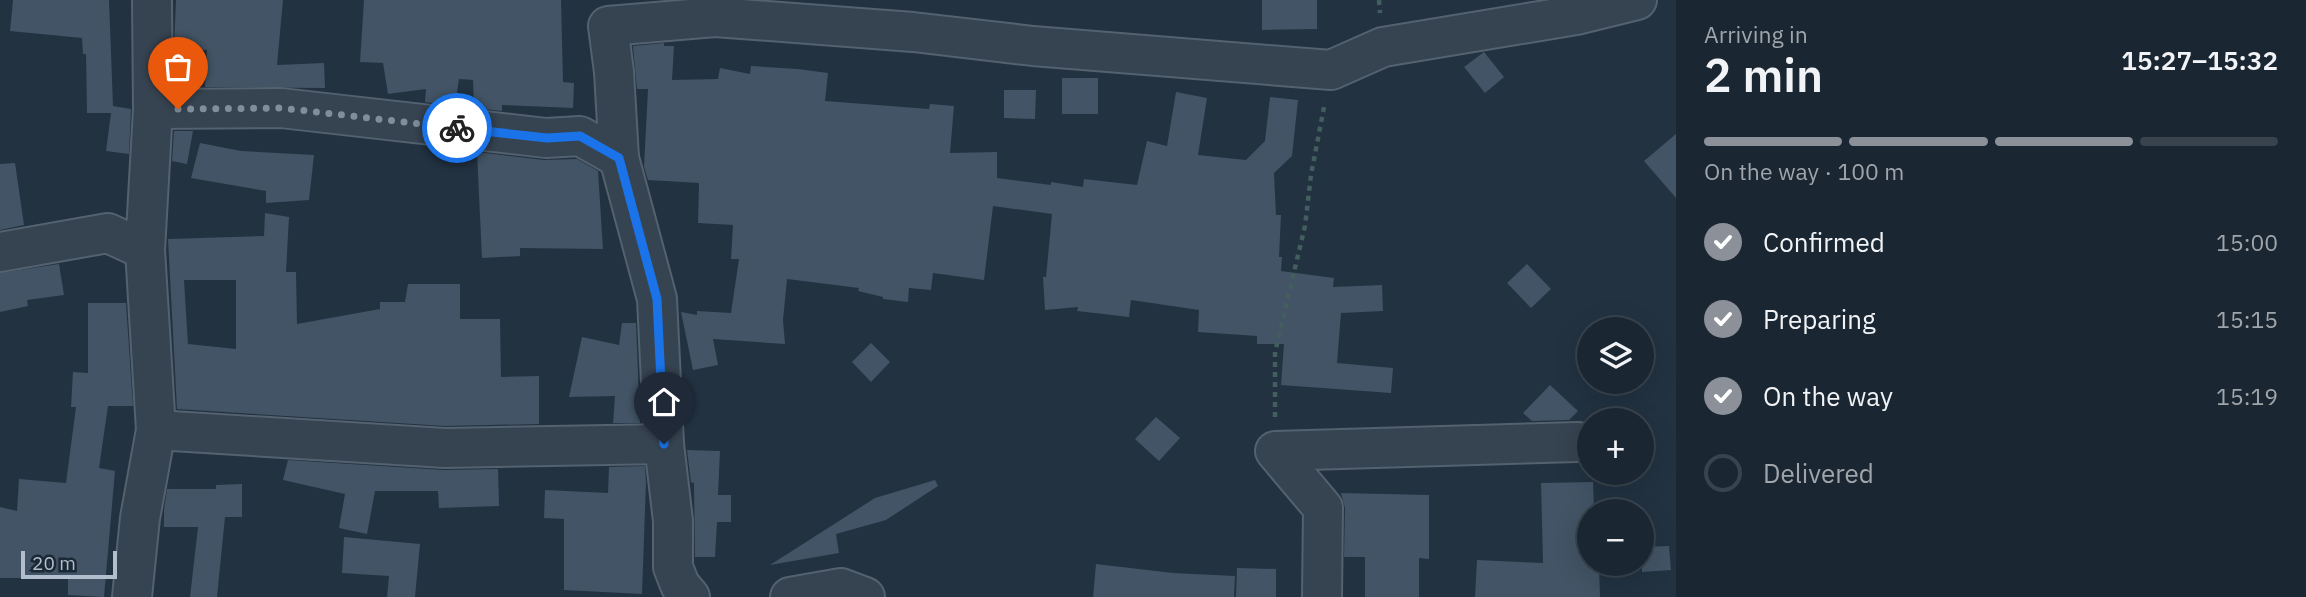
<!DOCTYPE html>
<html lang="en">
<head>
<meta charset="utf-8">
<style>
  :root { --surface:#1a2631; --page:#232e39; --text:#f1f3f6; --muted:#9fa5ab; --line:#38434d; --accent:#8c9099 }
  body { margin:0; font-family:"IBM Plex Sans",sans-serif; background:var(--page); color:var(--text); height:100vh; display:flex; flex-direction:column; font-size:26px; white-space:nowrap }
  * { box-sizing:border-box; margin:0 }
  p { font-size:23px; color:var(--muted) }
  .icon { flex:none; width:38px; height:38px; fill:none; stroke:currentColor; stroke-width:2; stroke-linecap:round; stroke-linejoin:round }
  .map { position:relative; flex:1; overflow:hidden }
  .panel { display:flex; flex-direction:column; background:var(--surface); width:630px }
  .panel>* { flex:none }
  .controls { position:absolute; left:1577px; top:317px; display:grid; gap:14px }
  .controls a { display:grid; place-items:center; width:77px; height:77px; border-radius:50%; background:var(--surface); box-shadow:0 7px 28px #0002,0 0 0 2px var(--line); font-size:35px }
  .scale { position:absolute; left:21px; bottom:18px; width:96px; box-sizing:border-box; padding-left:7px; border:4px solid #b2becb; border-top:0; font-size:19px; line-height:24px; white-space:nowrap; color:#b2becb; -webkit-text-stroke:5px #1b2835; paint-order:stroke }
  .pin { position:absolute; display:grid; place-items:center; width:60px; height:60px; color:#fff; margin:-72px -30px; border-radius:50% 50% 50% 0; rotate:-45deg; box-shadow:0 0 7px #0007 }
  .pin .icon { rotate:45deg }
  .courier { position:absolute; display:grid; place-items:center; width:70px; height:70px; margin:-35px; border:5px solid #1a73e8; border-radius:50%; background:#fff; color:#222; box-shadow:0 2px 9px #0007 }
  .overview em { font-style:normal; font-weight:600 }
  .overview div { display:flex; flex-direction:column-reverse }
  .overview { display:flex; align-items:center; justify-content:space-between; height:119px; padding:0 28px }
  h1 { font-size:46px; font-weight:600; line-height:52px }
  .bar { display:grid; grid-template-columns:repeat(4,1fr); gap:10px 7px; align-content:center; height:84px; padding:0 28px }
  .bar i { height:9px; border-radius:5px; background:var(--line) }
  .bar .selected { background:var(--accent) }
  .bar p { grid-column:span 4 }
  ol { padding:0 28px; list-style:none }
  li { display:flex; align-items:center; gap:21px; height:77px }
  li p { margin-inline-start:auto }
  li .icon { padding:7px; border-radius:50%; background:var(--accent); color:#fff; stroke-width:4 }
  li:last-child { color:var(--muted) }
  li i { width:38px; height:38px; border:4px solid var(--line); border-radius:50% }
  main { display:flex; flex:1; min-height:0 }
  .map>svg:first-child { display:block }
</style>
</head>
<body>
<main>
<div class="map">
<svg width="1676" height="597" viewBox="0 0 1676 597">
  <rect width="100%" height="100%" fill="#223241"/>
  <g fill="#425465" fill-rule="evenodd">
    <polygon points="13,0 109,0 113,106 131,109 129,154 106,151 111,113 87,113 86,54 83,54 82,38 10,31"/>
    <polygon points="176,0 283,0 277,65 324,63 325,88 205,87 207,50 174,48"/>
    <polygon points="364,0 561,0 563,82 574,83 573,108 502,105 502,111 474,108 473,80 459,79 455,106 425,102 426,89 388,94 383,63 360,62"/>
    <polygon points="1262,0 1317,0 1317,29 1262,30"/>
    <polygon points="664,43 664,46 674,46 672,80 718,79 720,68 750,74 751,66 798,69 828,73 825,101 929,109 930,104 954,106 950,153 997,152 997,178 1051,185 1051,182 1083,187 1084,179 1137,185 1147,141 1167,146 1176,92 1207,98 1198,155 1246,160 1265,141 1270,97 1298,100 1292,156 1274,173 1276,215 1281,215 1279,257 1282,257 1281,271 1334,278 1333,287 1382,285 1383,311 1341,313 1337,363 1393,368 1391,393 1281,385 1284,344 1257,344 1257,336 1198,332 1199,310 1131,300 1129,317 1077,311 1078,307 1045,310 1043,277 1046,277 1052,214 993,206 984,280 933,273 931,290 909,288 908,302 883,299 883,297 858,291 859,288 787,279 783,320 785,344 713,339 718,365 693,370 681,312 697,315 697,311 731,313 739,259 731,259 733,225 698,223 699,183 648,180 644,167 648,89 637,89 633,46"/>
    <polygon points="1484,52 1504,77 1485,93 1464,67"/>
    <rect x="1062" y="78" width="36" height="36"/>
    <polygon points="1004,90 1036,90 1035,119 1004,118"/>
    <polygon points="174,131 193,131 187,164 172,161"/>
    <polygon points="1676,134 1676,198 1644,161"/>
    <polygon points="200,143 241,151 314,155 309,200 266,203 266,191 191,178"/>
    <polygon points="477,152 544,160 577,159 598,171 603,249 520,248 520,256 482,258"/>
    <polygon points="15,163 24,225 0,230 0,164"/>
    <path d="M265,213L289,217L286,272H296L297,324L380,309V302H405L408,284H460V319H500L501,377L539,376V424L445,426L177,409L168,239L264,236ZM184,280H236V349L188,344Z"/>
    <polygon points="59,264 64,295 27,300 28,306 0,312 0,273"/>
    <polygon points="1527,264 1551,289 1531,308 1507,283"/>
    <polygon points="88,303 126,303 133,406 108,406 99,468 115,471 104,597 68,595 68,578 0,578 0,507 17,511 19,479 66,483 76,407 71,407 73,372 88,373"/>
    <polygon points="622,323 636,323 640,423 613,423 615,396 569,397 582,337 619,345"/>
    <polygon points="871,343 890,362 871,382 852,362"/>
    <polygon points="1550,385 1578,411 1569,420 1532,421 1523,413"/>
    <polygon points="1156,417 1180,438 1159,461 1135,439"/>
    <polygon points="687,450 720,451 718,495 731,495 731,522 717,522 715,557 695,557 694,483 691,482"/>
    <polygon points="288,460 444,470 498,469 499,506 439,508 438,491 375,491 367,534 339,528 345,494 283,480"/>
    <polygon points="645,466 646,482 642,594 564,590 564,519 544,518 545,490 608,493 609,467"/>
    <polygon points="935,480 938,486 886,520 836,534 839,553 770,565 875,498"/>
    <polygon points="1593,482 1594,511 1589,511 1589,568 1599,568 1600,597 1475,597 1477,560 1543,563 1541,483"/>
    <polygon points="242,484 242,517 225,517 217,597 190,597 198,527 164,527 164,510 167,489 216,489 216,485"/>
    <polygon points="1341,493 1429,495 1429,559 1419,558 1419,597 1365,597 1365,557 1344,557 1345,508"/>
    <polygon points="344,537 420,544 415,597 387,597 389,576 342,573"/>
    <polygon points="1669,546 1671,570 1642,572 1642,547"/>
    <polygon points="1096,564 1173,573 1235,576 1234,597 1093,597"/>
    <polygon points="1237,568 1276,569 1276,597 1236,597"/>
  </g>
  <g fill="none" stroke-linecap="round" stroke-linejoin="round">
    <g stroke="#54616e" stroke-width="42">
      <g id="minor">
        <polyline points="153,109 281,108 546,138 580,136 619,158"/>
        <polyline points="0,252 108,233 145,250"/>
        <polyline points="156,430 445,448 664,444"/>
        <polyline points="132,597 140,518 156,430 145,250 153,109 152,0"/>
        <polyline points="690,597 680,585 673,567 673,521 664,444 657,299 619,158 614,72 608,26 715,17 913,32 1033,46 1331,70 1383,47 1576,15 1637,0"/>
        <polyline points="790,597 841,588 865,597"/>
        <polyline points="1322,597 1323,508 1275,451 1578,442"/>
      </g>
    </g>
    <g stroke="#425e5e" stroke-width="4.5" stroke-dasharray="5 5" stroke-linecap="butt">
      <polyline points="1379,0 1380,13"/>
      <polyline points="1275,417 1275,352 1305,226 1311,175 1325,102"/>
    </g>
    <use href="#minor" stroke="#364350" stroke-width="38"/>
  </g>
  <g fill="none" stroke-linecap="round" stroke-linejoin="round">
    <polyline stroke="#808d9b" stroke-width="7" stroke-dasharray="0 12.6" points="178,109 281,108 457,128"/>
    <polyline stroke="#1a73e8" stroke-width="9" points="457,128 547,138 580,136 619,158 657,299 664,444"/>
  </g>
</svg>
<div class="controls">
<a><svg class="icon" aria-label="layers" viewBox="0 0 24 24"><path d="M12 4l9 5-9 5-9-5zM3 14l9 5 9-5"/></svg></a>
<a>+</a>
<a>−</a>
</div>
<div class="scale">20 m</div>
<div class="pin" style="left:178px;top:109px;background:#ea580c"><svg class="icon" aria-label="bag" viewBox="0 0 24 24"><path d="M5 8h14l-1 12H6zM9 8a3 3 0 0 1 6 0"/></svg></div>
<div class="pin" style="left:664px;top:444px;background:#1f2937"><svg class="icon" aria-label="home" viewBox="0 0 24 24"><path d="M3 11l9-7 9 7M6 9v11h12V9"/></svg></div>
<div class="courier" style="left:457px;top:128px"><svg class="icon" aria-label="bike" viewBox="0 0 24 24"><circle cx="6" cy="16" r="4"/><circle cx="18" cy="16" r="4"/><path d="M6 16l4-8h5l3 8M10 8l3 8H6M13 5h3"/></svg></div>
</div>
<section class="panel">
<div class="overview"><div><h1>2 min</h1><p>Arriving in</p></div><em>15:27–15:32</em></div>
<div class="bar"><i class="selected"></i><i class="selected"></i><i class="selected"></i><i></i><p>On the way · 100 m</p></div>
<ol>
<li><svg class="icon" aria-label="check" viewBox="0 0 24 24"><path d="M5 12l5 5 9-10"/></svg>Confirmed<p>15:00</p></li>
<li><svg class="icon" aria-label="check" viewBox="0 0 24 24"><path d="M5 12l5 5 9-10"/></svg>Preparing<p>15:15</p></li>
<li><svg class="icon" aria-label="check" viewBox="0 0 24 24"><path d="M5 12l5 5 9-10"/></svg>On the way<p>15:19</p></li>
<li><i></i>Delivered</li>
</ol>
</section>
</main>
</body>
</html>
